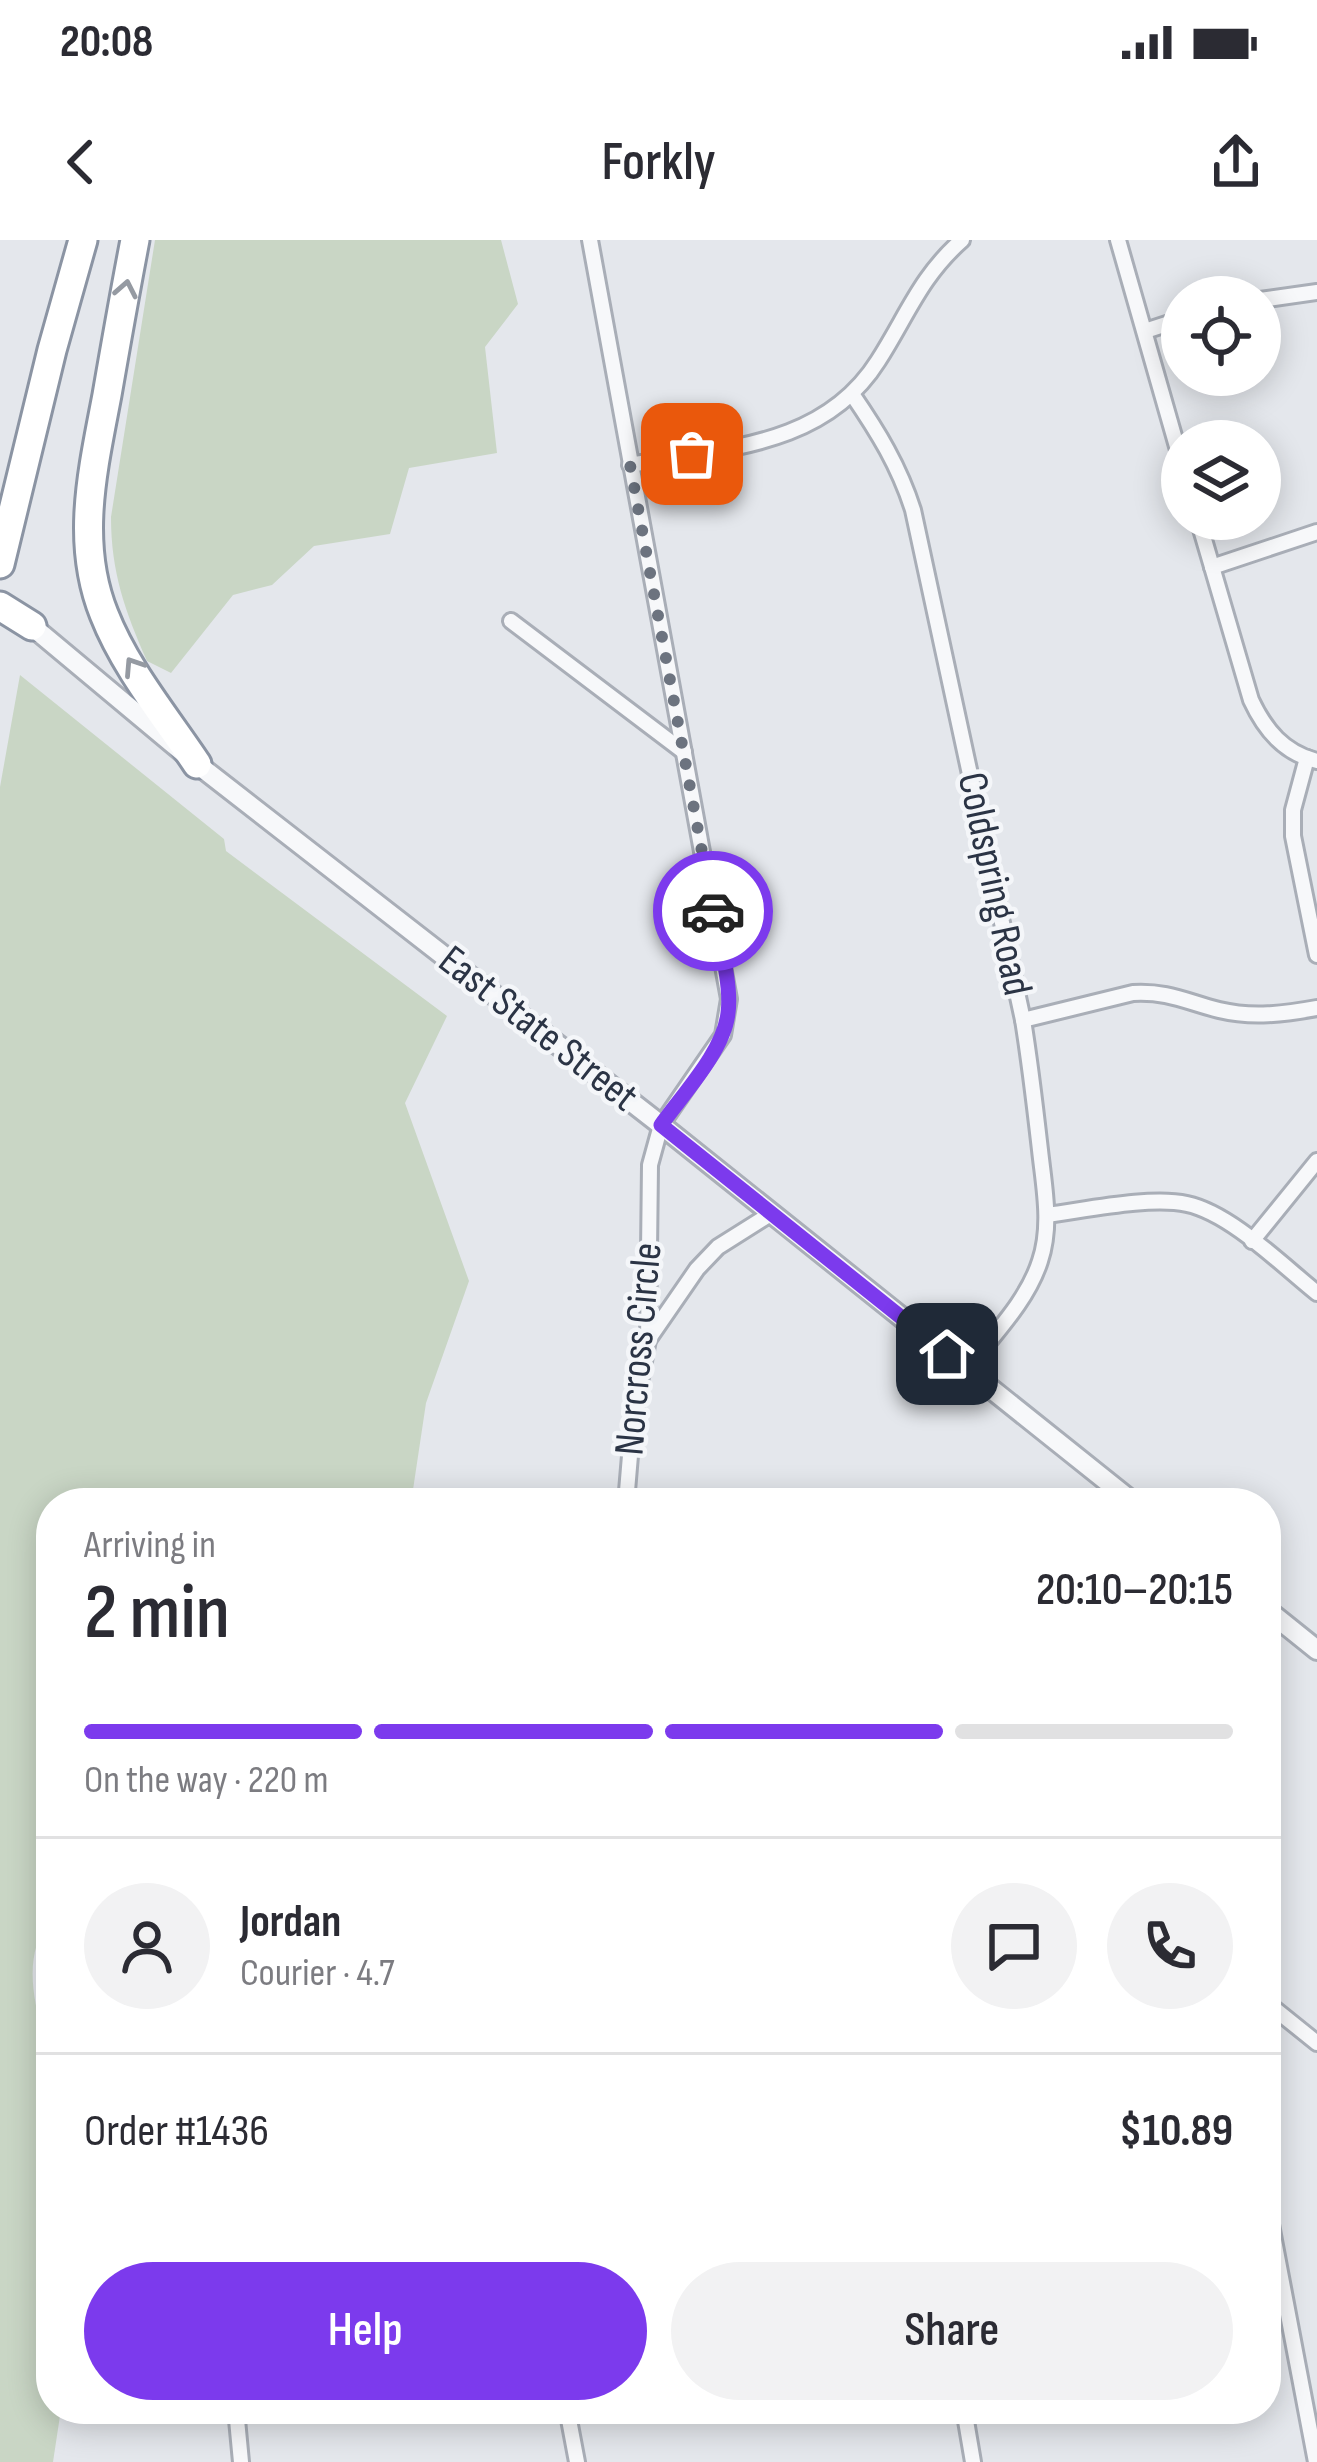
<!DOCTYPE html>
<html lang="en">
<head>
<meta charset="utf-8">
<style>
  :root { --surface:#fff; --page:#f2f2f3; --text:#2b2b33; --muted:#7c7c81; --line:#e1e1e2; --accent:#7c3aed }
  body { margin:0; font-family:"Sofia Sans Condensed",sans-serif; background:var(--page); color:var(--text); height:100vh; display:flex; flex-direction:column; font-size:45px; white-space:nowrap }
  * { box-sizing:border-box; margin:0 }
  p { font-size:39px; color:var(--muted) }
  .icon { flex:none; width:66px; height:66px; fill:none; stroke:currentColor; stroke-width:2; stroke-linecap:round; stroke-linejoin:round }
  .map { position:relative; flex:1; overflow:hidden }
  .drawer { position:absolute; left:36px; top:1248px; width:1245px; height:936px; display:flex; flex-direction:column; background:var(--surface); border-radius:48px; box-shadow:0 6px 30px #0003 }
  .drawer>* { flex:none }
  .fabs { position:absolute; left:1161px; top:36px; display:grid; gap:24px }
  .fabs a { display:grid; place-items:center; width:120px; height:120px; border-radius:50%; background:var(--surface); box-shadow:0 6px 30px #0003; font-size:60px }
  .pin { position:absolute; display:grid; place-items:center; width:102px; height:102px; color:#fff; margin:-51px; border-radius:24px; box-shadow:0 6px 18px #0006 }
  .courier { position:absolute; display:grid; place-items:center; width:120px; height:120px; margin:-60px; border:9px solid #7c3aed; border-radius:50%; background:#fff; color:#222; box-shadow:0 3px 15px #0007 }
  .head em { font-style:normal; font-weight:600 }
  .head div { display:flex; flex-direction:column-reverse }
  .head { display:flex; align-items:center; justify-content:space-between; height:204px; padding:0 48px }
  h1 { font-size:78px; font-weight:600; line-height:90px }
  .bar { display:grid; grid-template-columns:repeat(4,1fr); gap:18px 12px; align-content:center; height:144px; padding:0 48px }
  .bar i { height:15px; border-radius:9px; background:var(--line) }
  .bar .on { background:var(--accent) }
  .bar p { grid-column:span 4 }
  .line { display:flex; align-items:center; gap:30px; padding:0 48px; border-top:3px solid var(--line) }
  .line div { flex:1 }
  .round { display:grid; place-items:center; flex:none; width:126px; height:126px; border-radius:63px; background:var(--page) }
  .cta { display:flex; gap:24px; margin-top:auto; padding:24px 48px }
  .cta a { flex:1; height:138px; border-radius:72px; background:var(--accent); color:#fff; font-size:48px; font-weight:600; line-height:138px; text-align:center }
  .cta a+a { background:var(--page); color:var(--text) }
  .status { display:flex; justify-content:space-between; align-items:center; height:84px; padding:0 60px; background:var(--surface); direction:ltr }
  .status svg { height:33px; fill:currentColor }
  header { display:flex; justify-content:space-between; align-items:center; height:156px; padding:0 48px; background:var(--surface); font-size:54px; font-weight:600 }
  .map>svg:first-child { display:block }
</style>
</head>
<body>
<div class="status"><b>20:08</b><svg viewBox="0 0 49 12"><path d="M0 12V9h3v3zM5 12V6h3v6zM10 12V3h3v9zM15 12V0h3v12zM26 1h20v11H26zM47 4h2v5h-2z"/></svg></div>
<header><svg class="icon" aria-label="back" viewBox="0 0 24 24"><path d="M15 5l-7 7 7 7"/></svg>Forkly<svg class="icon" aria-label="share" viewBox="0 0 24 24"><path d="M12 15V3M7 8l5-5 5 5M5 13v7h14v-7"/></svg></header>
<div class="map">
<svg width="1317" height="2222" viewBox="0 0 1317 2222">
  <rect width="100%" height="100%" fill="#e4e7ec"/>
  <g fill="#c9d6c5">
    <path d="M155,0H501L518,64L485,107L497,213L409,228L390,294L314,306L272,345L233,355L171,433L147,421C125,371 111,332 111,277Z"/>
    <path d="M20,435L224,599L226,611L447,776L405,863L469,1041L426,1163L411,1263H51V1678C19,1719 36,1768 48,1813L51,1815V1918L39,1924L51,1957V2169H61L53,2222H0V547Z"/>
  </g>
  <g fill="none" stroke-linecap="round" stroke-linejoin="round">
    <g stroke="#a9aeb7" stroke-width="20">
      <g id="minor">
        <polyline points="590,0 729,759 723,795 661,885 650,925 648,1100 633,1180 626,1263"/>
        <polyline points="1118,0 1182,224"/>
        <polyline points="1260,60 1317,52"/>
        <polyline points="1145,91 1182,79"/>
        <path d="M852,154C878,192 899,226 913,270L1023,780C1030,823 1035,866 1040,910C1044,947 1052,985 1040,1021C1027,1062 992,1096 967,1129"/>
        <path d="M630,225C721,208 823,208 878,121C907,76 920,37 962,0"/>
        <path d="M1198,279L1251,460C1265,490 1284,513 1317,521"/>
        <polyline points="1212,327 1317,292"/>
        <polyline points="511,381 684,512"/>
        <polyline points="1307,518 1293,570 1293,596 1317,715"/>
        <path d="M1023,780L1133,753C1168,751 1187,762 1219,770C1252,778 1284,774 1317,768"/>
        <path d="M1047,975C1086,970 1150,956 1187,964C1230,973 1282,1025 1317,1053"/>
        <polyline points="1252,1001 1317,921"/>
        <polyline points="648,1100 697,1029 718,1007 772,973"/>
        <polyline points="1266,1762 1317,1803"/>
        <polyline points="1266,1958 1316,2222"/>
        <polyline points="236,2169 241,2222"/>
        <polyline points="567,2169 577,2222"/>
        <polyline points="964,2169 973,2222"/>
      </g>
    </g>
    <g stroke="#a9aeb7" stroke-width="24">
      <g id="tertiary">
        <polyline points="27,382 197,524 661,885 1134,1263"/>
        <polyline points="1266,1369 1317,1410"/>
      </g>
    </g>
    <g stroke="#8b94a3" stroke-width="33">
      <g id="motorway">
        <path d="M135,0C125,52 116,103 107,155C93,229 75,302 104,374C125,428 165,476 197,524"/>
        <polyline points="0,324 52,110 83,0"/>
        <polyline points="0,366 32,386"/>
      </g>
    </g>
    <use href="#minor" stroke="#f7f8fa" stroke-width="14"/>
    <use href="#tertiary" stroke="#f7f8fa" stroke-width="18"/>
    <use href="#motorway" stroke="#fff" stroke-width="27"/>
  </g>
  <defs><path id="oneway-chevron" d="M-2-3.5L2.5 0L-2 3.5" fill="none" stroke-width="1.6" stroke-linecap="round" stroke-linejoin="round" transform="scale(3)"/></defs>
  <g stroke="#959aa2">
    <use href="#oneway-chevron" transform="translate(126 49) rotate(-79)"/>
    <use href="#oneway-chevron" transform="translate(133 426) rotate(-123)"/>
  </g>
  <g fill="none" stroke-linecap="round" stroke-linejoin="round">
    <polyline stroke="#6c737f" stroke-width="12" stroke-dasharray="0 21.6" points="692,214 630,225 713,671"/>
    <path stroke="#7c3aed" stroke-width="15" d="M713,671C719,701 732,743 728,773C724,811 683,854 661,885L947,1114"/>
  </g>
  <g text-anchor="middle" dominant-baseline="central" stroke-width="9" stroke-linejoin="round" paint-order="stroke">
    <g font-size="42" fill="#2b3445" stroke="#f4f6f9">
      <text transform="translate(994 644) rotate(78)">Coldspring Road</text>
      <text transform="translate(538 789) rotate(38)">East State Street</text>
      <text transform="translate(639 1109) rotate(-85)">Norcross Circle</text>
    </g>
  </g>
</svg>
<div class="fabs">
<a><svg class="icon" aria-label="locate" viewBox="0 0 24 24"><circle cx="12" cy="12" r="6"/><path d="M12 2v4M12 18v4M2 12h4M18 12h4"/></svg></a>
<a><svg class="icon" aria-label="layers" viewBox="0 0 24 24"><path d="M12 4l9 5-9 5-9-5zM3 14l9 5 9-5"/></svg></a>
</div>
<div class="pin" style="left:692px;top:214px;background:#ea580c"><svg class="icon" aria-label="bag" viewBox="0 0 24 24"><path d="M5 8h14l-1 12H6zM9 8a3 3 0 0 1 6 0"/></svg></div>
<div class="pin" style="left:947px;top:1114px;background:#1f2937"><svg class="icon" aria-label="home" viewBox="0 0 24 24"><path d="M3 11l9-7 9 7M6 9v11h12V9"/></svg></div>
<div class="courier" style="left:713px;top:671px"><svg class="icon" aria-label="car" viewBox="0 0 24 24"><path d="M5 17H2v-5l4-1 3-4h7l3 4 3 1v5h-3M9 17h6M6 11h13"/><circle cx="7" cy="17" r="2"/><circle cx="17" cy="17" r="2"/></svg></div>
<section class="drawer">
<div class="head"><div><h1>2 min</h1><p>Arriving in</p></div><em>20:10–20:15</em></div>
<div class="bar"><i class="on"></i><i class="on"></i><i class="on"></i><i></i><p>On the way · 220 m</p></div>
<div class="line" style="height:216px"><a class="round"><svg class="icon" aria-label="person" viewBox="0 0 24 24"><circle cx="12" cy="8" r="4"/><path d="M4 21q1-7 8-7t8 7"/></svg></a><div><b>Jordan</b><p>Courier · 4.7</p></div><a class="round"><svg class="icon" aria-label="chat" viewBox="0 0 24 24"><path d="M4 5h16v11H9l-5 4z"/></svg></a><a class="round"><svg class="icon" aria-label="phone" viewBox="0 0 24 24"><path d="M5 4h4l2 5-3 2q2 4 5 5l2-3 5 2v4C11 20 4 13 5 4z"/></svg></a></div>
<div class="line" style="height:156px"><div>Order #1436</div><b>$10.89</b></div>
<div class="cta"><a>Help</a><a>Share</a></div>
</section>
</div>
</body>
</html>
